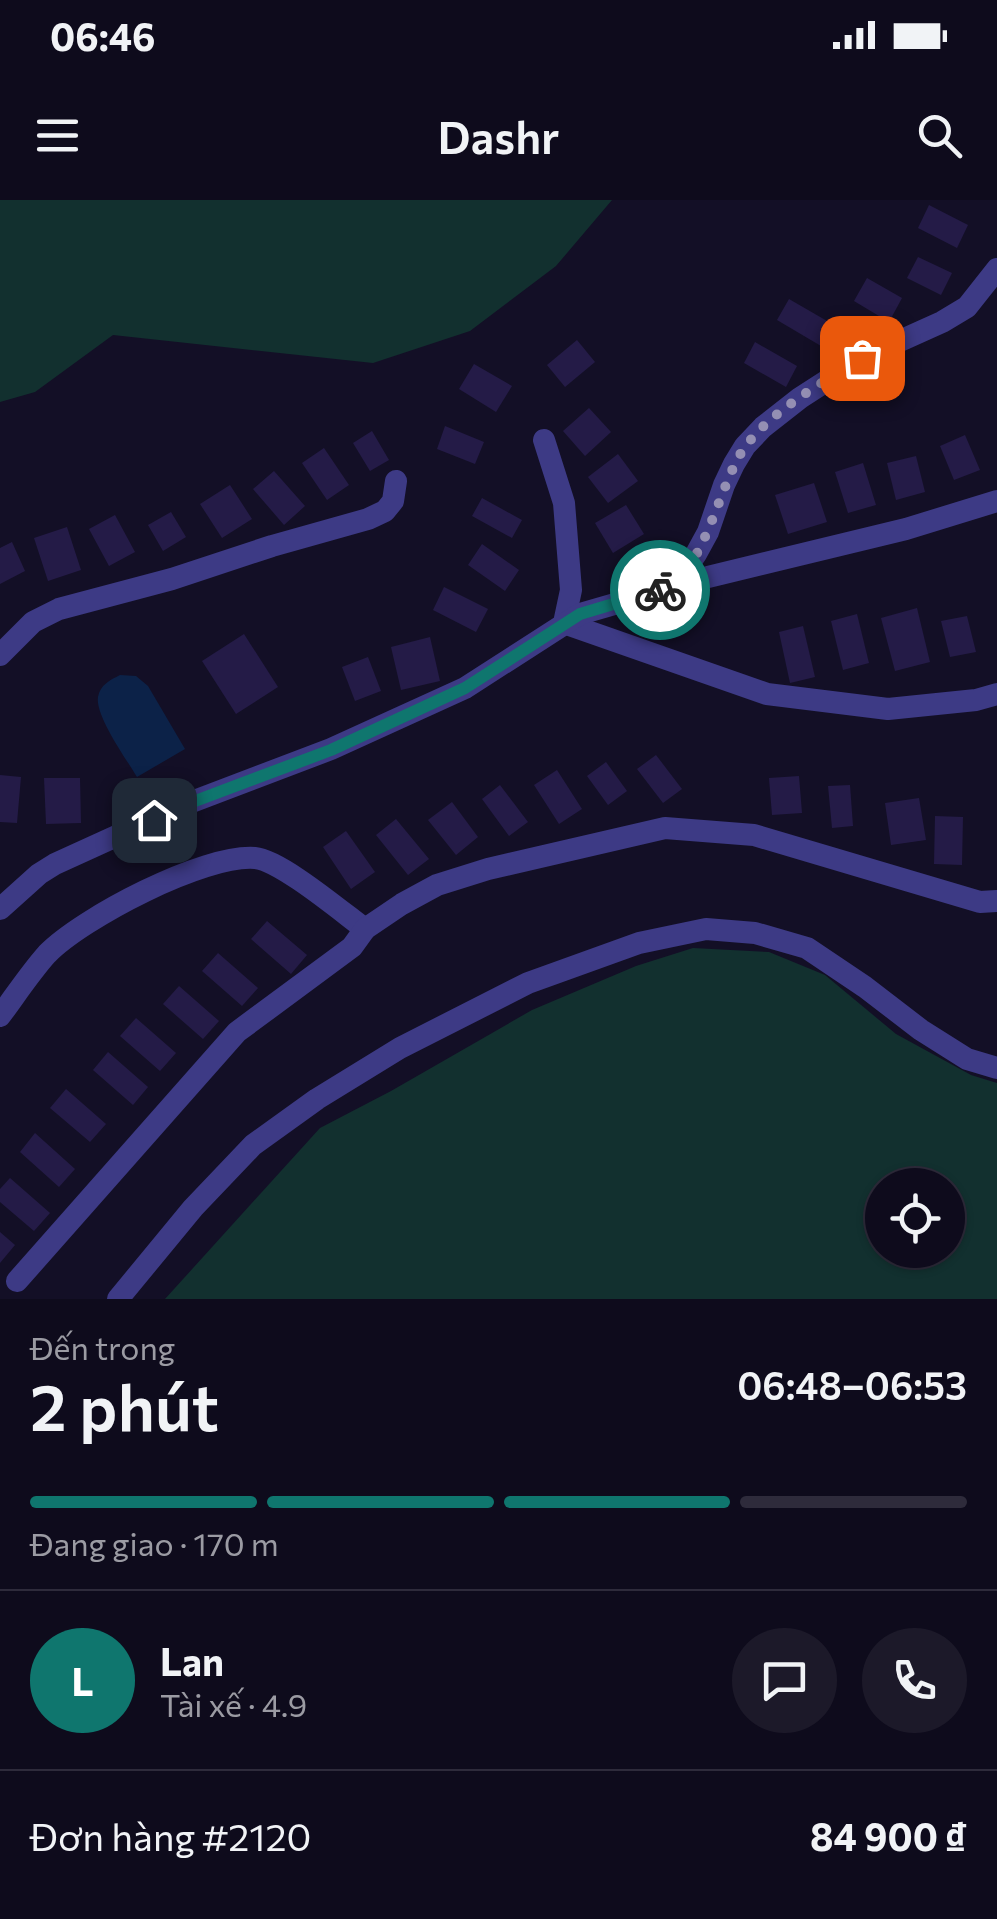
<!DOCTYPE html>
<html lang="vi">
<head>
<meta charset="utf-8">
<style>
  :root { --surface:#0e0b1c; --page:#1c1929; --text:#f1f3f6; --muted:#9b9ba3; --line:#2e2b3b; --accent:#0f766e }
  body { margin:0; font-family:Commissioner,sans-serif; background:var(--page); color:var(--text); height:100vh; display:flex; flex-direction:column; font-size:38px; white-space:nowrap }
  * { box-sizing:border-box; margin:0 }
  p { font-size:32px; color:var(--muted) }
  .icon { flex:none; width:55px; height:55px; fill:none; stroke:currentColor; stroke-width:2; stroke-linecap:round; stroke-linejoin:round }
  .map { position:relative; height:1099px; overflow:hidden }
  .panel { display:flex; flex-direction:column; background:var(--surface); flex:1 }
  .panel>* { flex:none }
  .controls { position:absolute; left:865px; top:968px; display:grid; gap:20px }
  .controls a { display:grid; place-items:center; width:100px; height:100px; border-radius:50%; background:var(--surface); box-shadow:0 2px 8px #0004,0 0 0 2px var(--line); font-size:50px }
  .pin { position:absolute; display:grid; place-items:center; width:85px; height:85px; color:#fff; margin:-42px; border-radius:20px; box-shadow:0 5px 15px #0006 }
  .courier { position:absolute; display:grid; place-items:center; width:100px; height:100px; margin:-50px; border:8px solid #0f766e; border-radius:50%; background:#fff; color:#222; box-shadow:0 2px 12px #0007 }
  .summary em { font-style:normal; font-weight:600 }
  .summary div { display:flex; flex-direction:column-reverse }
  .summary { display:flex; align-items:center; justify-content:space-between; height:170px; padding:0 30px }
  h1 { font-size:65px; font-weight:600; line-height:75px }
  .bar { display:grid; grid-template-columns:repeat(4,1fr); gap:15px 10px; align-content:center; height:120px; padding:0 30px }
  .bar i { height:12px; border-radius:8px; background:var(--line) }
  .bar .on { background:var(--accent) }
  .bar p { grid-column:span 4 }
  .line { display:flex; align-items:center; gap:25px; padding:0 30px; border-top:2px solid var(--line) }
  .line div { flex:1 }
  .round { display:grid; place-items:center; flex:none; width:105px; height:105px; border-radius:52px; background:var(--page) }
  .status { display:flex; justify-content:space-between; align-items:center; height:70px; padding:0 50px; background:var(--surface); direction:ltr }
  .status svg { height:28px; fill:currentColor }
  header { display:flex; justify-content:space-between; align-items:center; height:130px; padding:0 30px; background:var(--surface); font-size:45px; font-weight:600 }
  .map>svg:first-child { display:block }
</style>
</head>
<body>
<div class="status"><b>06:46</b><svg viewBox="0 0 49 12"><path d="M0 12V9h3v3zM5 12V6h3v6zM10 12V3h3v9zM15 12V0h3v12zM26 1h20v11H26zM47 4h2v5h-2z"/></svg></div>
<header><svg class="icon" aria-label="menu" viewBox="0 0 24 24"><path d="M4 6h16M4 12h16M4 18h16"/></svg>Dashr<svg class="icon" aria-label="search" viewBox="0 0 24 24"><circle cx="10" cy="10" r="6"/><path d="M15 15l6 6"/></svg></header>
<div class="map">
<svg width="997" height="1099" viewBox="0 0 997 1099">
  <rect width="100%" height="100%" fill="#130f26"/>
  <g fill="#12302f" fill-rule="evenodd">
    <polygon points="0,0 612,0 556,66 470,131 373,163 113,135 35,192 0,202"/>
    <path d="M693,748L769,752L825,775L896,834L971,875L997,883V1099H165L320,928L391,891L532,810L636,766ZM948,985V1050H882V985Z"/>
  </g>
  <path fill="#0c2248" d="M120,475L136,476L148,486L185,549L137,577C127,560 95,516 98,497C100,485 110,480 120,475Z"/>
  <g fill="#241b47">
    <polygon points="929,5 968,25 957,48 918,28"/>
    <polygon points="918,57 952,73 941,95 907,78"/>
    <polygon points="867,78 902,98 889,122 854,101"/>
    <polygon points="789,99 834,125 821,146 777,120"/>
    <polygon points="577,140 595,162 565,187 547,165"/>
    <polygon points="755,142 797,166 786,187 744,163"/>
    <polygon points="474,164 512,186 496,212 459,189"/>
    <polygon points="589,208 611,232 585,256 563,231"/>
    <polygon points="445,226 484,242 475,264 437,249"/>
    <polygon points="372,231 389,260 370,271 353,243"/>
    <polygon points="965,235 980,270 954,280 940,246"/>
    <polygon points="324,248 349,285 327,300 302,263"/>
    <polygon points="618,254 638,281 608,303 588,277"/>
    <polygon points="916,256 925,292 896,300 887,263"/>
    <polygon points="863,263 876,305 848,313 835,272"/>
    <polygon points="274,271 305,306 284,325 253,289"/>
    <polygon points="814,283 827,322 788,334 775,295"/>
    <polygon points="230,285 252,319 222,338 200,304"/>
    <polygon points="482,298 522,320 512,338 472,316"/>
    <polygon points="626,305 644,334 613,353 595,323"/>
    <polygon points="171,312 186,337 163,351 148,325"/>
    <polygon points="115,315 135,352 109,366 89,329"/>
    <polygon points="67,327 81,370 48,381 34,338"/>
    <polygon points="12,342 25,371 0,384 0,348"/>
    <polygon points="482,344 519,370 505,391 468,365"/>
    <polygon points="444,387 488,409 476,432 433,410"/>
    <polygon points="917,408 930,462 895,471 881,418"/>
    <polygon points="857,414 869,463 843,470 831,421"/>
    <polygon points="967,416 976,452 950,457 941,421"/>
    <polygon points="803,426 815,477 790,483 779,432"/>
    <polygon points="244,434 278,487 236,514 202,461"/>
    <polygon points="430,437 440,481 401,490 391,447"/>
    <polygon points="368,457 381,491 355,501 342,467"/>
    <polygon points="656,555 682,589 663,603 637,569"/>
    <polygon points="606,562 627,591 608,605 587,576"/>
    <polygon points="557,570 582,609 559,624 534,585"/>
    <polygon points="0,575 21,577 17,623 0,622"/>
    <polygon points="799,576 802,613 772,615 769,578"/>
    <polygon points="44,578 80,578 81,623 46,624"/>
    <polygon points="500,585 528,622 509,636 482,599"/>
    <polygon points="850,585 853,626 832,628 828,586"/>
    <polygon points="919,598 926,640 891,645 885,603"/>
    <polygon points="452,602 478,637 456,655 428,620"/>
    <polygon points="935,616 963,617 962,665 934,664"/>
    <polygon points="396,619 429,659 408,675 376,635"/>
    <polygon points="346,631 375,672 351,689 323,647"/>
    <polygon points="267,721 307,755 291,774 251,739"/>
    <polygon points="218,753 258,788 242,806 202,771"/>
    <polygon points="179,786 219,821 203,839 163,804"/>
    <polygon points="136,818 176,853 160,871 120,836"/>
    <polygon points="108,852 148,887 133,905 93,870"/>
    <polygon points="66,889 106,924 90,942 50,908"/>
    <polygon points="35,933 75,969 59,987 20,952"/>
    <polygon points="10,978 50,1013 34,1031 0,1002 0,989"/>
    <polygon points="0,1032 15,1045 0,1063"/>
  </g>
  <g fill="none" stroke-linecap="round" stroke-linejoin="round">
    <g stroke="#3d3a85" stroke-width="22">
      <polyline points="544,240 564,303 571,390 564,423 767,494 888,509 976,500 997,494"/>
      <polyline points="673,387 696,354 708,332 724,285 734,264 745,246 763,227 800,198 862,158 942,122 967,107 997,69"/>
      <polyline points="0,455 33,422 59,409 172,379 272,346 368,319 385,311 393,301 396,281"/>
      <polyline points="0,709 39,674 55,664 189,603 331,549 465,488 580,414 708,377 906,329 997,301"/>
      <path d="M0,816C15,796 30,773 47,754C82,718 204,654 255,658C280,660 342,712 365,729"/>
      <polyline points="17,1081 237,832 352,747 365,729 402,704 437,685 488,669 665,628 754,635 980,702 997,701"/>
      <polyline points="118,1099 193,1008 253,945 317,899 400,848 528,783 639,743 706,729 755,733 807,748 865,787 921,830 967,859 997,868"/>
    </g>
  </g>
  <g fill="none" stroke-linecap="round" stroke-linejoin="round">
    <path stroke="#948fb3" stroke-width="10" stroke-dasharray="0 18" d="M660,390C704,378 719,282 745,247C772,210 824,182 862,158"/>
    <polyline stroke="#0f766e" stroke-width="12" points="154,620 190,603 331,550 465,488 580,414 660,390"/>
  </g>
</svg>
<div class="controls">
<a><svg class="icon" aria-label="locate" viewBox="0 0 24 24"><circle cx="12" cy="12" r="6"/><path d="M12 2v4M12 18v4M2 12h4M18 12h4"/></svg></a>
</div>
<div class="pin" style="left:862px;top:158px;background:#ea580c"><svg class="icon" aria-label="bag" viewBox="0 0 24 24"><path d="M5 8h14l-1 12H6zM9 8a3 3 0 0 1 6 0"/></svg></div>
<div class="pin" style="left:154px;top:620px;background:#1f2937"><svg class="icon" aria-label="home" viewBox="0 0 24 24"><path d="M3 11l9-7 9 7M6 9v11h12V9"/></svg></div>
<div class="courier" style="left:660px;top:390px"><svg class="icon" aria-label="bike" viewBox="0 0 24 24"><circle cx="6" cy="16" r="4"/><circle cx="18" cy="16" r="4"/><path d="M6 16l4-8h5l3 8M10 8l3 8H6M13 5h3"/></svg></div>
</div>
<section class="panel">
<div class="summary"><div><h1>2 phút</h1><p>Đến trong</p></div><em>06:48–06:53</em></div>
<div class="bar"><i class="on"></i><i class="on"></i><i class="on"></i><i></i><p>Đang giao · 170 m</p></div>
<div class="line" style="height:180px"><b class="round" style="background:var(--accent);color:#fff">L</b><div><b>Lan</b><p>Tài xế · 4.9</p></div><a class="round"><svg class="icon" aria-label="chat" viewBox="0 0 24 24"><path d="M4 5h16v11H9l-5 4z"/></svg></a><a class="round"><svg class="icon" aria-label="phone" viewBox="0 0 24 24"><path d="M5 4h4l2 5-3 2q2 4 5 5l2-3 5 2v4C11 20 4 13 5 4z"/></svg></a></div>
<div class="line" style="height:130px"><div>Đơn hàng #2120</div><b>84 900 ₫</b></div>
</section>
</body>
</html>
